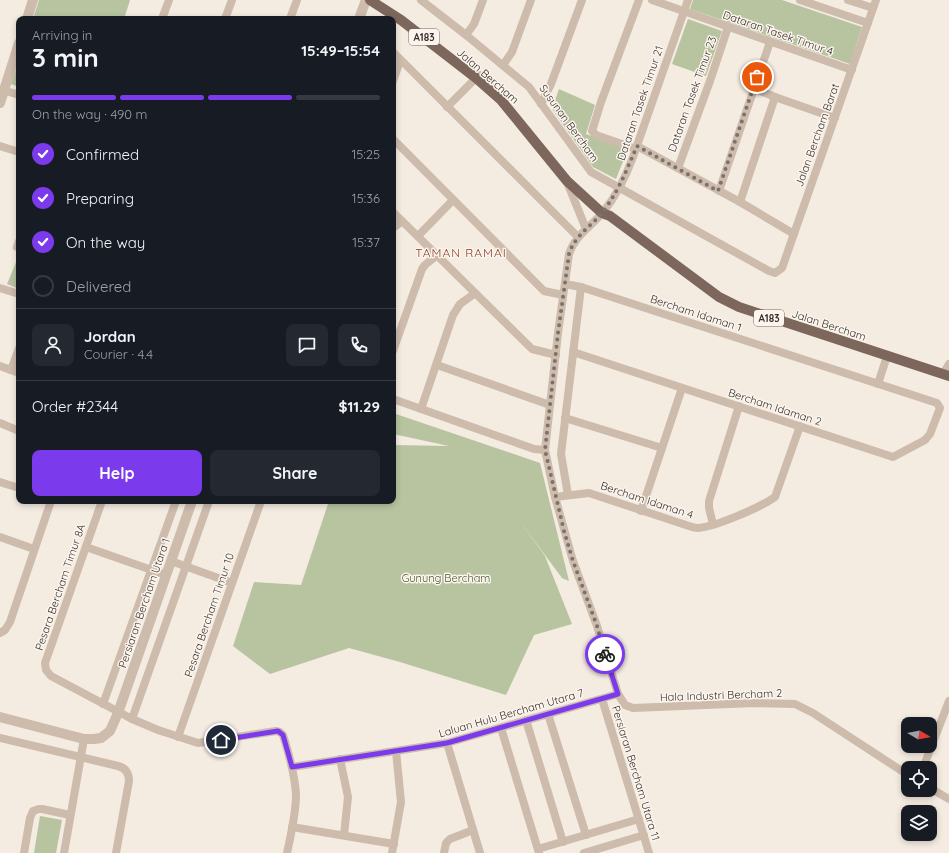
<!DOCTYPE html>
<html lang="en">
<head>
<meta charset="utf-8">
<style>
  :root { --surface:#171b24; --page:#242831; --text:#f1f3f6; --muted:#9ea1a6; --line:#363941; --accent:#7c3aed }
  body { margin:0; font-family:Quicksand,sans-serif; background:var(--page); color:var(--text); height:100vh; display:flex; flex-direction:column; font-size:15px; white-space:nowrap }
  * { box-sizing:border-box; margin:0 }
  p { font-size:13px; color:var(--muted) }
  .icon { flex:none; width:22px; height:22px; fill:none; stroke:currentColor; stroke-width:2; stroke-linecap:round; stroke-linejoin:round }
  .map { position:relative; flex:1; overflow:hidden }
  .side { position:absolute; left:16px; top:16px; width:380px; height:488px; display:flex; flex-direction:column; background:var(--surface); border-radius:8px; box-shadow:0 2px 6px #0003 }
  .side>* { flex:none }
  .needle { width:26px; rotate:100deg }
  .controls { position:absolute; left:901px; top:717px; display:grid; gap:8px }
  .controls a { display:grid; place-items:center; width:36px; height:36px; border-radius:8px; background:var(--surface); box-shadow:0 2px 6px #0003; font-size:20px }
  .pin { position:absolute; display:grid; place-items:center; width:34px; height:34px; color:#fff; margin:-17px; border:2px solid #fff; border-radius:50%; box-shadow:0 1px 4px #0007 }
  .courier { position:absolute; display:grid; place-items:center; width:40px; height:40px; margin:-20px; border:3px solid #7c3aed; border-radius:50%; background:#fff; color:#222; box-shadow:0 1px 5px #0007 }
  .head em { font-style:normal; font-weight:700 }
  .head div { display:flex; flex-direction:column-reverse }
  .head { display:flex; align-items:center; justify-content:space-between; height:68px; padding:0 16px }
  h1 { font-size:26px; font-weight:700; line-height:30px }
  .bar { display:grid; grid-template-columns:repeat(4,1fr); gap:6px 4px; align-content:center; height:48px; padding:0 16px }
  .bar i { height:5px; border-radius:3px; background:var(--line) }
  .bar .selected { background:var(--accent) }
  .bar p { grid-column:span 4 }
  .line { display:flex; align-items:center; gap:10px; padding:0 16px; border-top:1px solid var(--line) }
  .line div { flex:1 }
  .round { display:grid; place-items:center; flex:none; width:42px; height:42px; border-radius:8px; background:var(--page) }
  ol { padding:0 16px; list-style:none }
  li { display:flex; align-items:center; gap:12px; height:44px }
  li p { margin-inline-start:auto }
  li .icon { padding:4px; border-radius:50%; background:var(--accent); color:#fff; stroke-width:4 }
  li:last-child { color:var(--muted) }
  li i { width:22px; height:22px; border:2px solid var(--line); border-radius:50% }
  .action { display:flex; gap:8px; margin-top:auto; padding:8px 16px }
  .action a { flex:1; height:46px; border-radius:8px; background:var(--accent); color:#fff; font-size:16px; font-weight:700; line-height:46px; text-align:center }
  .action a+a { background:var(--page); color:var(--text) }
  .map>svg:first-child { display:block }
</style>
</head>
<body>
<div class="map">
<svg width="949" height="853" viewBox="0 0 949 853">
  <rect width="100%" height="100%" fill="#f4ebe1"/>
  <g fill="#b8c4a0">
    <polygon points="39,0 130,0 124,19 33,19"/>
    <polygon points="693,0 782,0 862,27 850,64 690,9"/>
    <polygon points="688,19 722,31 706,76 672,64"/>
    <polygon points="19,61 19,87 11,84"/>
    <polygon points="559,89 595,105 586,134 628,149 616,179 593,167 552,109"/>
    <polygon points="19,255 19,289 7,284"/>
    <polygon points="393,413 540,463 569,581 562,578 519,520 545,556 572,624 534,635 506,695 400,662 349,648 270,674 233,646 254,582 301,585 329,501 393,501 393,445 449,446 393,434"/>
    <polygon points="40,816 62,820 56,853 34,853"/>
  </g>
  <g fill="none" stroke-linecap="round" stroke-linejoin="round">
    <g stroke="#cdbbac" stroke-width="8">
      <polyline points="421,0 466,35 529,87 591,172 769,271 775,273 782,268 876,0"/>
      <polyline points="652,0 852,70"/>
      <path d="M688,0L633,157C626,176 616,196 604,211C592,226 575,235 569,254L558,333L545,450L555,497L573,561L597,626L618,694L625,705L633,708L754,703L795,704L813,713L908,775"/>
      <polyline points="800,0 868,23"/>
      <polyline points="848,0 873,8"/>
      <polyline points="162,19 169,0"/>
      <polyline points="225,19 232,0"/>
      <polyline points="290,19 297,0"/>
      <polyline points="466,35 474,24 483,0"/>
      <polyline points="393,52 578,237"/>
      <polyline points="503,65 512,52 531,0"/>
      <polyline points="393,81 400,61"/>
      <polyline points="753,88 775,97 835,118"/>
      <polyline points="0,89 19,95"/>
      <polyline points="541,104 551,84 582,0"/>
      <polyline points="447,107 479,75"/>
      <polyline points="393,139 544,291 563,295"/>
      <polyline points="0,146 19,152"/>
      <polyline points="637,146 740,202 794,234"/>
      <polyline points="636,149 596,135 592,131 601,102 639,0"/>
      <polyline points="678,168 710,81 728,27"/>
      <polyline points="567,182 586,229"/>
      <polyline points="719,191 770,42"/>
      <polyline points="740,202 775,97"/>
      <polyline points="393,212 532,349 556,355"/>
      <polyline points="393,228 402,221"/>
      <polyline points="418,236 453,200"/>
      <polyline points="17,247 19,241"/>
      <polyline points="565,284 581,287 937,403 940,408 930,434 925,440 893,457 573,352"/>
      <polyline points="0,288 19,294"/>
      <polyline points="393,351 422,269 425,265 436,256"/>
      <polyline points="437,365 550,405"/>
      <polyline points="0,366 19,373"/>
      <polyline points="11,370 19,348"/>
      <polyline points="943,374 949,364"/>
      <polyline points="878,384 887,356"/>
      <polyline points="393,399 534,449 545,450"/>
      <polyline points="421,409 453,315 460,304 474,294"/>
      <polyline points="565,418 662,448"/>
      <polyline points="0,423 19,431"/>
      <polyline points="0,482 19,488"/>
      <polyline points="568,495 561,454 581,287"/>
      <path d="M555,497L589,493L689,526C692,527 695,528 698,528C715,527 761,507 775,497L800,426"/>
      <path d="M102,501L45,663L46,670L51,676L132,719L158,730L198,743L276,731L280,732L283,735C289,754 295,775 296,795C296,814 291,834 287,853"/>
      <polyline points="641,511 682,388"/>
      <polyline points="713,524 709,508 709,501 739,406"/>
      <polyline points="0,537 34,549"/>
      <polyline points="86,547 166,575"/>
      <polyline points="171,561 232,583"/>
      <polyline points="0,633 5,630 10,622 51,501"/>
      <polyline points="602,699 649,853"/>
      <polyline points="103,704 176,501"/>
      <polyline points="548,714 586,835"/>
      <polyline points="132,719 209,501"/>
      <polyline points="526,720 563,842"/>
      <polyline points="501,728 539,853"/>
      <polyline points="178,737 261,501"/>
      <path d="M0,738L118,766C126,768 129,773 129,781L116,853"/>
      <polyline points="447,743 480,853"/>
      <polyline points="340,759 348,797 344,835"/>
      <polyline points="292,767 447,743 618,694"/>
      <polyline points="923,768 949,701"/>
      <polyline points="930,788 949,799"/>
      <polyline points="292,827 394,844"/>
      <polyline points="538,849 639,819"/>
      <polyline points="24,853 30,818 33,811 39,809 42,809 70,815"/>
      <polyline points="64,853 84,739"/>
      <polyline points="392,853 401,802 396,751"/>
      <polyline points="444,853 446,843 450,839 473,830"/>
      <polyline points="584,853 644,835"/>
    </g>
    <g stroke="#cdbbac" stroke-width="10">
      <polyline points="27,19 33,0"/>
      <polyline points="359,19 366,0"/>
      <polyline points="0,103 19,43"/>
      <polyline points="0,717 84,739 94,739 101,738 110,731 118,713 192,501"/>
    </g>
    <polyline stroke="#7d675c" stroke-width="10" points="370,0 401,20 476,78 501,100 567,181 602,213 610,216 719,297 739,307 949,376"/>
  </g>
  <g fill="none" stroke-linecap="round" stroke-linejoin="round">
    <path stroke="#7c716b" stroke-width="4" stroke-dasharray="0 7.2" d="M605,654L597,626L573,561L564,531L545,450L558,333L569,254C575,234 594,225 605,209C620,188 627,169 637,146L718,191L757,77"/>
    <polyline stroke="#7c3aed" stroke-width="5" points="221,740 278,731 283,735 292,767 447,743 618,694 605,654"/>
  </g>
  <g text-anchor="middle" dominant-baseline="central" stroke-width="3" stroke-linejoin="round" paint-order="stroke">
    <g fill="#fbf5ee" stroke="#756b66" stroke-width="1">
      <rect x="409" y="29" width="30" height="16" rx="3"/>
      <rect x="754" y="310" width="30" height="16" rx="3"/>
    </g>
    <g font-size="10" font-weight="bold" fill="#3b302b">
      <text x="424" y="37">A183</text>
      <text x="769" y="318">A183</text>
    </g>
    <g font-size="11" fill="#3b302b" stroke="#fbf5ee">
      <text transform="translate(778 33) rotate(19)">Dataran Tasek Timur 4</text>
      <text transform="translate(488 76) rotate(41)">Jalan Bercham</text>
      <text transform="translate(692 94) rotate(-70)">Dataran Tasek Timur 23</text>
      <text transform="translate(640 103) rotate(-71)">Dataran Tasek Timur 21</text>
      <text transform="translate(569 123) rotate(54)">Susunan Bercham</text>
      <text transform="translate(817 135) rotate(-70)">Jalan Bercham Barat</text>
      <text transform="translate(696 313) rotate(18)">Bercham Idaman 1</text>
      <text transform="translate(829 325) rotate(18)">Jalan Bercham</text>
      <text transform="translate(775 407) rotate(18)">Bercham Idaman 2</text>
      <text transform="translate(647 500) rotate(18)">Bercham Idaman 4</text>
      <text transform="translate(60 587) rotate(-71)">Pesara Bercham Timur 8A</text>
      <text transform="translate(144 603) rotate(-71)">Persiaran Bercham Utara 1</text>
      <text transform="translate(209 615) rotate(-71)">Pesara Bercham Timur 10</text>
      <text transform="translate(721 695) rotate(-2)">Hala Industri Bercham 2</text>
      <text transform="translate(511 713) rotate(-16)">Laluan Hulu Bercham Utara 7</text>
      <text transform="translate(636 773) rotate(73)">Persiaran Bercham Utara 11</text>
    </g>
    <g font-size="11" fill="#4a5a2e" stroke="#fbf5ee">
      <text x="446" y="578">Gunung Bercham</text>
    </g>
    <g font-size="12" letter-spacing="1" fill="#8c3b22" stroke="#fbf5ee">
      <text x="461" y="252">TAMAN RAMAI</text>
    </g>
  </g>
</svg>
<div class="controls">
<a><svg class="needle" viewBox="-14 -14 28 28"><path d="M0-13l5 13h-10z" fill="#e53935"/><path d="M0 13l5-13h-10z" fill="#9ea1a6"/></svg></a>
<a><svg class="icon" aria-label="locate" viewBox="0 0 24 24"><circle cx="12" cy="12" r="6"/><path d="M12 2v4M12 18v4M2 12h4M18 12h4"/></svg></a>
<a><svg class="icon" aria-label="layers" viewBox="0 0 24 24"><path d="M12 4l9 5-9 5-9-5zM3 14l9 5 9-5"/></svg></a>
</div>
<div class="pin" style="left:757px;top:77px;background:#ea580c"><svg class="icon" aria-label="bag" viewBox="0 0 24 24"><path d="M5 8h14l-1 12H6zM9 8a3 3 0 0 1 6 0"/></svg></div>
<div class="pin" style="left:221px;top:740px;background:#1f2937"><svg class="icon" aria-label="home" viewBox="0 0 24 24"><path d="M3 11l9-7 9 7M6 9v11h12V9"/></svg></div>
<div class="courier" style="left:605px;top:654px"><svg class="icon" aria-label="bike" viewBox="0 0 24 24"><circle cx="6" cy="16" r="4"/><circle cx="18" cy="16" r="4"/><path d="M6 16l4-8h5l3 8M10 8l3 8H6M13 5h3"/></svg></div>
<section class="side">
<div class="head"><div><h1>3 min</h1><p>Arriving in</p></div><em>15:49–15:54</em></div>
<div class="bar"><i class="selected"></i><i class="selected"></i><i class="selected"></i><i></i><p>On the way · 490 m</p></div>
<ol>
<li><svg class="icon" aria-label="check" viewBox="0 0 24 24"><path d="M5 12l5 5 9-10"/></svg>Confirmed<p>15:25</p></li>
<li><svg class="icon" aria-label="check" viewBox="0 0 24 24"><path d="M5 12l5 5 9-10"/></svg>Preparing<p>15:36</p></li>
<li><svg class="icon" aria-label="check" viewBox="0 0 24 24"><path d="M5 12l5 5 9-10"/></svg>On the way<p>15:37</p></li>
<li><i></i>Delivered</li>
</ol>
<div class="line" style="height:72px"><a class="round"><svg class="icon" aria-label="person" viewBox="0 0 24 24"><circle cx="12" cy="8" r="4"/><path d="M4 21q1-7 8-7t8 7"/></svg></a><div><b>Jordan</b><p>Courier · 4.4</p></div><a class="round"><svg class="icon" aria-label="chat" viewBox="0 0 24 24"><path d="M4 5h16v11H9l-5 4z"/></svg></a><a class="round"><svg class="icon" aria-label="phone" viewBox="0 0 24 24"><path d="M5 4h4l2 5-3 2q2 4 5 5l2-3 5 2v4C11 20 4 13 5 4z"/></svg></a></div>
<div class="line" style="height:52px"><div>Order #2344</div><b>$11.29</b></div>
<div class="action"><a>Help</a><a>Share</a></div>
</section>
</div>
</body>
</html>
